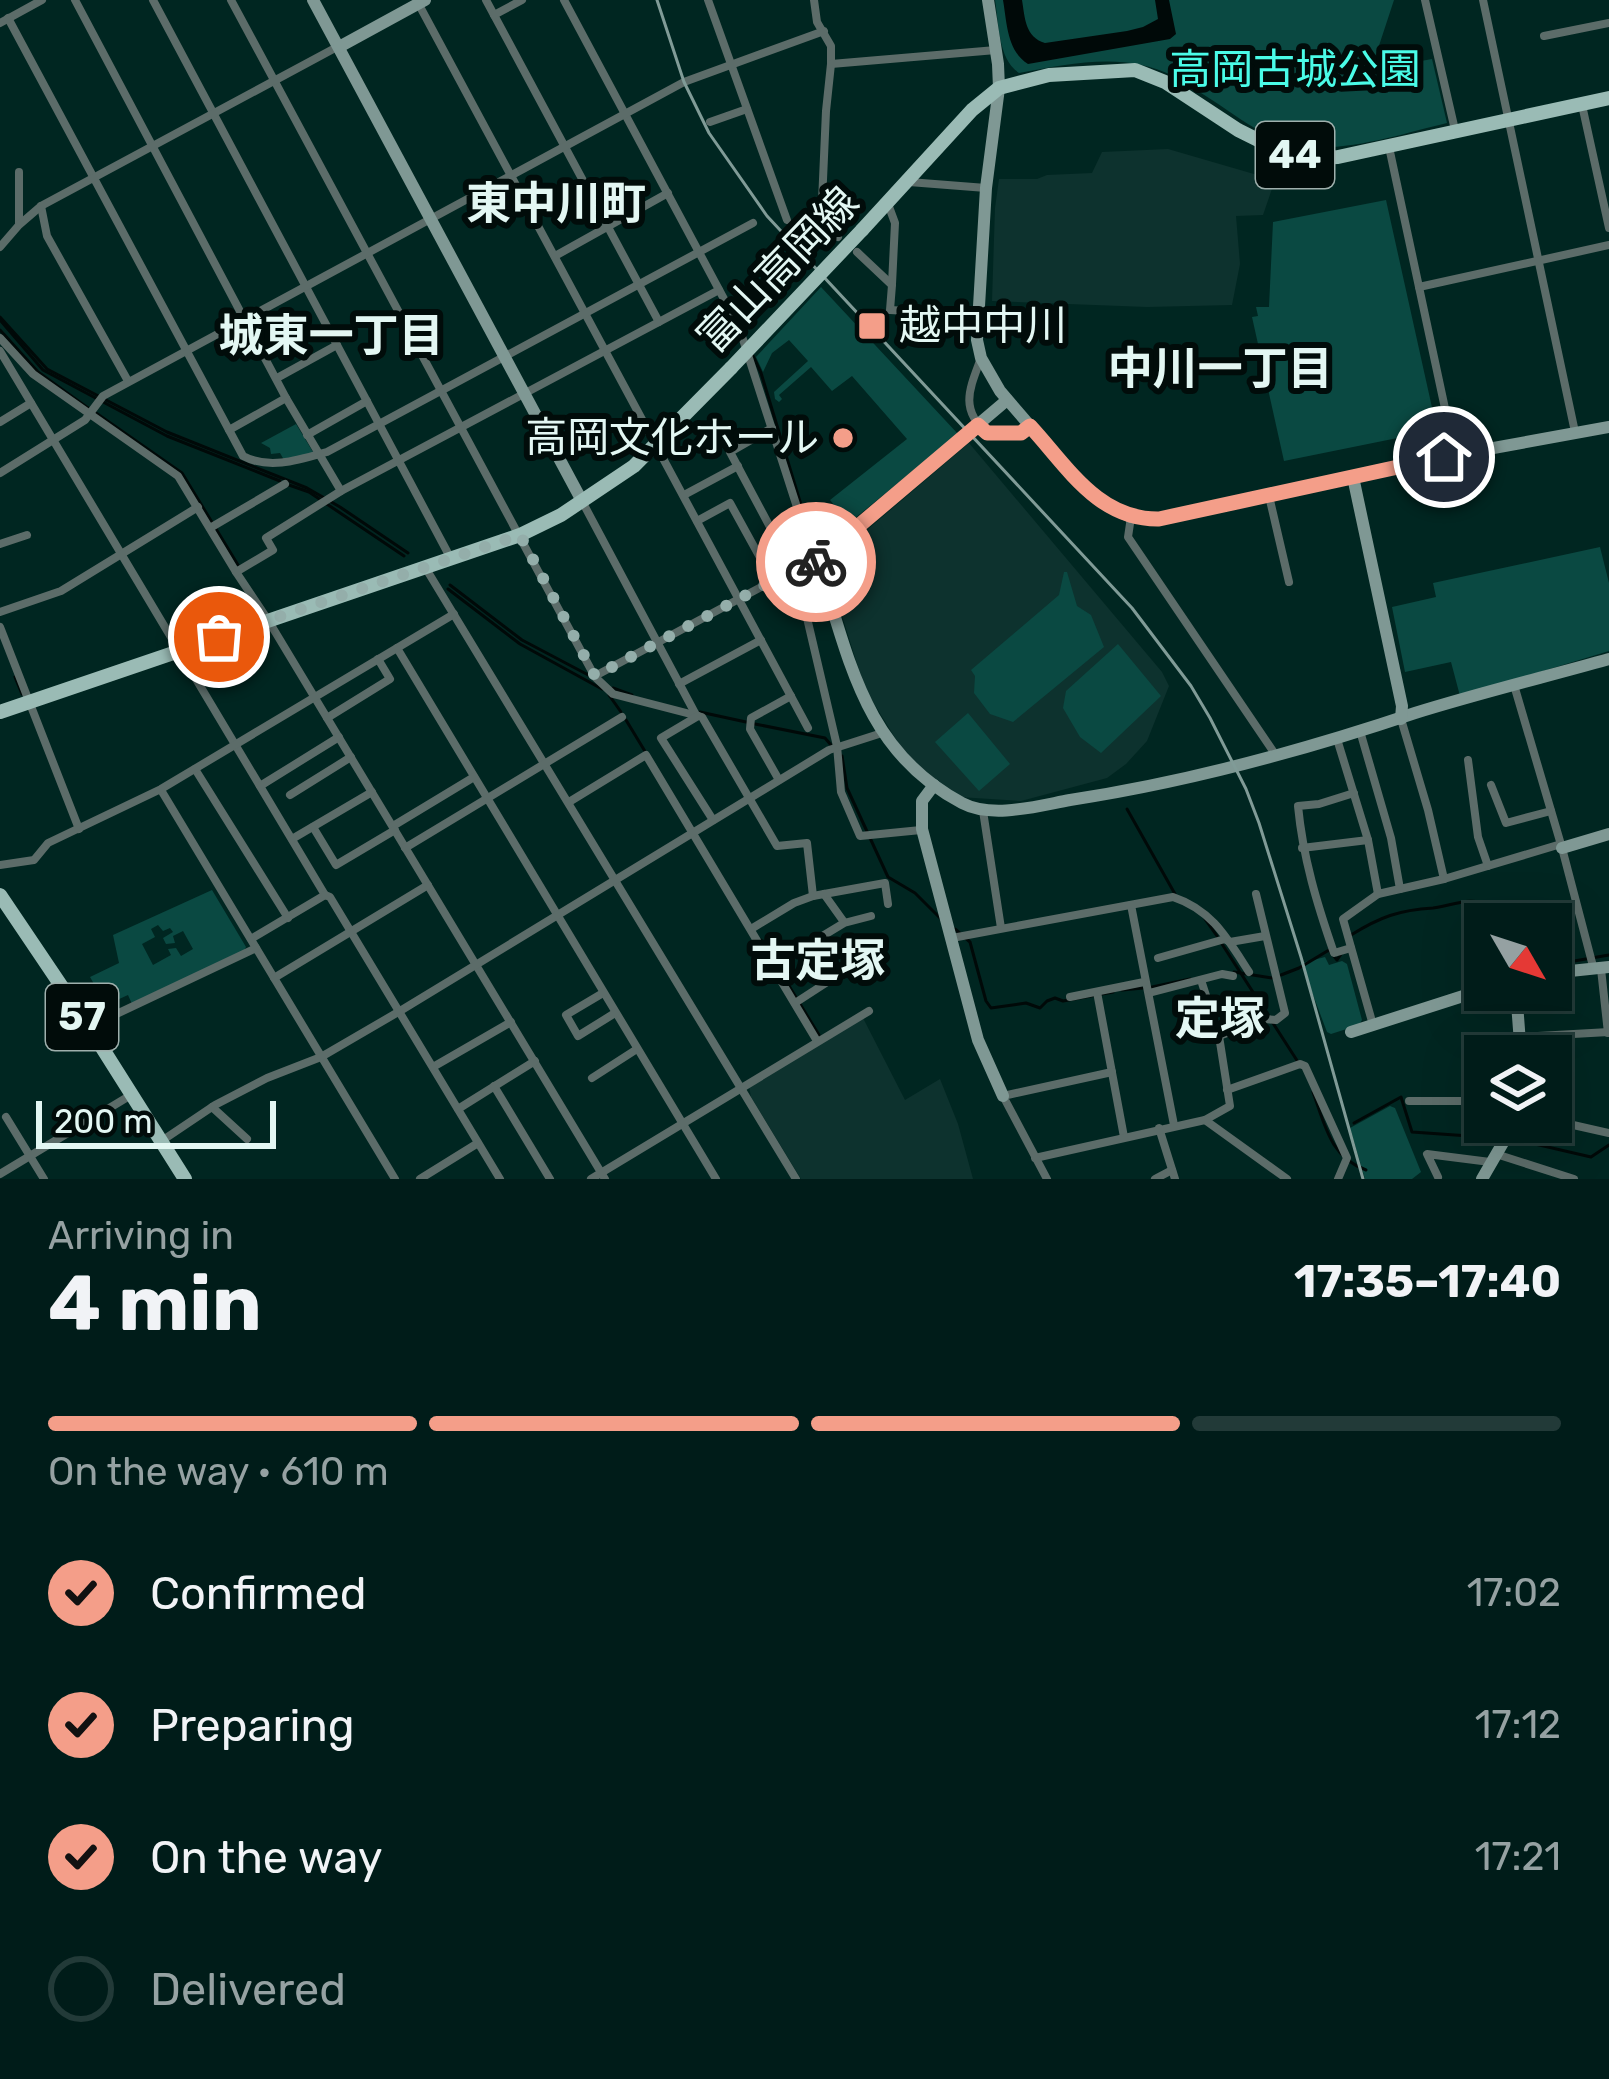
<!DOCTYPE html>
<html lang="en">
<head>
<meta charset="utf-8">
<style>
  :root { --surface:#001c19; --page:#0a2522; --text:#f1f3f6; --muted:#95a1a2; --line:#223a38; --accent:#f49e89 }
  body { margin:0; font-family:Rubik,"Noto Sans JP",sans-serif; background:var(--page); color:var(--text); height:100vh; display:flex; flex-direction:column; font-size:45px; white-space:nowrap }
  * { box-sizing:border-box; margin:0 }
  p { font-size:39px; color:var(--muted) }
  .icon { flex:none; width:66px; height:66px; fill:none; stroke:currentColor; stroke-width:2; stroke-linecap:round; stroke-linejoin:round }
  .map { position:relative; height:1179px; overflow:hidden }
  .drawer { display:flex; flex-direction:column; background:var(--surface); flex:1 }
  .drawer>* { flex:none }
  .needle { width:78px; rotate:129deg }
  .tools { position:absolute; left:1464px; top:903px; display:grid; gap:24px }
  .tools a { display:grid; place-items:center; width:108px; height:108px; border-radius:0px; background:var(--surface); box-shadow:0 12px 48px #0002,0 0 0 3px var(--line); font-size:60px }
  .scale { position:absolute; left:36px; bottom:30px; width:240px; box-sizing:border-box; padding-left:12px; border:6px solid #e3f7f3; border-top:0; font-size:33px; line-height:42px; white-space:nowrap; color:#e3f7f3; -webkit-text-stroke:9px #010c0a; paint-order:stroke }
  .pin { position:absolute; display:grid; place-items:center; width:102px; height:102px; color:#fff; margin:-51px; border:6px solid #fff; border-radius:50%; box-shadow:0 3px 12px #0007 }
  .courier { position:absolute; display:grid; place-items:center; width:120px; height:120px; margin:-60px; border:9px solid #f49e89; border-radius:50%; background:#fff; color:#222; box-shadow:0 3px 15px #0007 }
  .headline em { font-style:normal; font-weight:700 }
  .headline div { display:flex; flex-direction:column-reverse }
  .headline { display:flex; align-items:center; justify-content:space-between; height:204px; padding:0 48px }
  h1 { font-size:78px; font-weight:700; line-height:90px }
  .bar { display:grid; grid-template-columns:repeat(4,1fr); gap:18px 12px; align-content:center; height:144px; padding:0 48px }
  .bar i { height:15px; border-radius:9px; background:var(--line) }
  .bar .selected { background:var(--accent) }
  .bar p { grid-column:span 4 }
  ol { padding:0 48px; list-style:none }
  li { display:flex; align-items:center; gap:36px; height:132px }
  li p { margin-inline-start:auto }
  li .icon { padding:12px; border-radius:50%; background:var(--accent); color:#111; stroke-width:4 }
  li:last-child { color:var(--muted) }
  li i { width:66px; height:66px; border:6px solid var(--line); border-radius:50% }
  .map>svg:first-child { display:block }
</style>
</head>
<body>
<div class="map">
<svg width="1609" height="1179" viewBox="0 0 1609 1179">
  <rect width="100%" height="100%" fill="#002621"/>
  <g fill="#0d322e">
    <polygon points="1168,149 1275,180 1263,215 1236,216 1240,264 1232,305 1147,307 992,301 995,208 999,179 1037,179 1047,175 1092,173 1102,152"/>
    <polygon points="969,443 1162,672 1169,686 1147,741 1126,764 1107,778 1021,801 959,797 932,778 902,749 865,689 826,565"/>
    <polygon points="863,1018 905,1100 940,1079 958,1124 973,1179 801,1179 751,1097 749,1086"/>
  </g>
  <g fill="#0a4942" fill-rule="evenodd">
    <path d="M995,0H1394L1371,70L1432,59L1447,123C1400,134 1332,158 1284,142C1258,133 1235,115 1212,100C1199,92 1186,83 1173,76C1124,51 1070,64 1019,73C998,59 999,24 995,0Z"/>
    <polygon points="1386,200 1437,430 1284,461 1252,317 1258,316 1256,307 1269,307 1273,222"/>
    <polygon points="821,287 958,434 849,523 830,500 907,439 852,376 832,391 811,367 779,395 782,399 779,402 775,399 774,392 808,361 789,340 772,353 763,372 756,357"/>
    <polygon points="296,424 316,457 287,465 280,453 271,454 270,448 261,443"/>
    <polygon points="1600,547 1609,583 1609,651 1460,696 1451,662 1405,672 1392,607 1436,597 1433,583"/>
    <polygon points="1064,572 1067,572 1077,606 1091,615 1104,647 1013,722 990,714 974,693 975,676 971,670 1059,595"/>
    <polygon points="1118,644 1161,696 1101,753 1080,737 1063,708 1066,691"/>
    <polygon points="968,713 1010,764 979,791 935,742"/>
    <path d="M212,890L246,947L243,952L132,1004L128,995L106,1005L90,977L119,963L113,935ZM158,925L163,931L170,928L173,932L163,938L166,944L175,943L173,936L183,931L193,949L181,956L176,948L168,949L171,955L153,965L142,944L155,937L151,929Z"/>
    <polygon points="1325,957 1329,965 1342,961 1347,964 1362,1020 1359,1025 1331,1034 1327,1032 1301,963"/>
    <polygon points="1390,1106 1395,1108 1421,1172 1412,1179 1365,1179 1350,1128"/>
  </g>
  <path fill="#000908" d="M1003,0H1022C1025,18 1025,37 1045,43L1127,31L1143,27L1158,19L1155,0H1169L1176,34L1170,39L1028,64C1007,51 1007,23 1003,0Z"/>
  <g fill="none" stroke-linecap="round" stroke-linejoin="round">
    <g stroke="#000908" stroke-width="3">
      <polyline points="0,317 47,369 167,432 307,488 340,507 408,553"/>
      <polyline points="0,320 43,370 167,436 280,481"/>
      <polyline points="0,330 38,372 88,408"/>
      <polyline points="744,331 783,245"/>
      <polyline points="753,356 761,373 812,541"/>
      <polyline points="96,413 182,473 238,565"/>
      <polyline points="289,485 309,492 404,556"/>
      <polyline points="450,585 522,640 594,678"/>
      <polyline points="448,589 520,644 602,689"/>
      <polyline points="15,677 22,694"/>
      <polyline points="613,688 632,695"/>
      <polyline points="609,695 621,712"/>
      <polyline points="700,712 746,722"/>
      <polyline points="626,720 646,753"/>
      <polyline points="755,724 825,738 831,745"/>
      <polyline points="842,756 847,788 888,877 915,893 942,920"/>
      <polyline points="1127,809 1175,894"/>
      <polyline points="1205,919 1217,936"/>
      <polyline points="955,929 970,942 986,1001 991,1008 1026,1003 1040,1008 1047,1001 1055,998 1063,1001 1113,992"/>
      <path d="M1351,935C1380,917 1399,910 1433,908C1453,906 1470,895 1489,906L1494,924"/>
      <polyline points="761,940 819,1035"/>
      <polyline points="1222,944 1298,1062"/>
      <polyline points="1551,965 1609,955"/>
      <polyline points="1234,972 1272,978"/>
      <polyline points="1281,975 1299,968 1329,950 1337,960 1341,954"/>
      <polyline points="1152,987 1190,979"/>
      <polyline points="1122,990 1143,988"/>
      <path d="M1313,1092C1325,1125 1330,1157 1366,1170"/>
      <polyline points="1354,1123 1401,1097 1412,1132 1498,1138"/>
      <polyline points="1513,1139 1591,1157 1609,1145"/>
    </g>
    <g stroke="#5c6c69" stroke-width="8">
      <polyline points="75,0 286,398 341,491"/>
      <polyline points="153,0 450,557"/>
      <polyline points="231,0 595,677 613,694 702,717 777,846 807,843 813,896"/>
      <polyline points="486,0 659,322"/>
      <polyline points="564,0 739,327 815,563 803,572 793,570 595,676"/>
      <polyline points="708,0 787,220"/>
      <polyline points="814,0 817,22 831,46 831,64 826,111 821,225 838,237"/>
      <polyline points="1425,0 1455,130"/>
      <polyline points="1483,0 1575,432"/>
      <polyline points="417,1 808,728"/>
      <polyline points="494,15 522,0"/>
      <path d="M8,18L243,456C269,470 299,460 327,452L753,223"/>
      <polyline points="0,23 42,0"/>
      <polyline points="1544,36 1609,23"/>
      <polyline points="831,64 996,50"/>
      <polyline points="1582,105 1609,228"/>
      <polyline points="710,122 747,109"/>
      <polyline points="1389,147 1455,455"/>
      <polyline points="909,182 986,188"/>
      <polyline points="888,204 895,223 892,284"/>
      <polyline points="41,206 47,236 128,381"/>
      <polyline points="19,223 19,172"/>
      <polyline points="0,247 19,225 41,206 337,47"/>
      <polyline points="857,252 892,285 890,310 977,315"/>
      <polyline points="555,256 668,193"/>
      <polyline points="1419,287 1609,245"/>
      <polyline points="0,338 33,374 178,476 236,572 268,620 605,1179"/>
      <polyline points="0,351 325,895 251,939"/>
      <path d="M981,358C970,388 959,409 987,433H1021L1030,426"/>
      <polyline points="277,378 337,345"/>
      <polyline points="0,422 31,403"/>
      <polyline points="772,428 730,452 793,570"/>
      <polyline points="229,430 286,398"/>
      <polyline points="307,435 367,401"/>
      <polyline points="0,473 85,420 103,396 684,82 824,31"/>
      <polyline points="684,495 738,466"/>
      <polyline points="1269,496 1289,582"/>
      <polyline points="583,503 696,715"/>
      <polyline points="1131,517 1128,537 1275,754"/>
      <polyline points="697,521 730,503 773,581"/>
      <polyline points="210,528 285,484"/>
      <polyline points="0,544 27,535"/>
      <polyline points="425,567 796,1179"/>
      <polyline points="236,572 273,550 266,538 341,491 719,290"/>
      <polyline points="803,572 800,588 837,746 841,792 860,836 921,830"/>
      <polyline points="0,612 61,591 198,507"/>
      <polyline points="0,627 79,829"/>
      <polyline points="397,648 716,1179"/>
      <polyline points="679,684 761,640"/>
      <polyline points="1514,685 1562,848 1594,970"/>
      <polyline points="698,716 661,738 713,820"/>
      <polyline points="327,718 390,679 378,659"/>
      <polyline points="1401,719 1428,810 1444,879"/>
      <polyline points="1360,731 1391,838 1400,889"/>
      <polyline points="1337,739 1368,840 1378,894 1444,879 1561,844"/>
      <polyline points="1468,760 1478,837 1488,866"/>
      <polyline points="195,769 288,918"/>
      <polyline points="779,780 750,729 751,718 791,696"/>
      <polyline points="1491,785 1506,823 1551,811"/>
      <polyline points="260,786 339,737"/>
      <polyline points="161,790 395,1179"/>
      <polyline points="290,795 351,757"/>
      <polyline points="569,802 646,755 817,1041"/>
      <polyline points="983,811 1001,928"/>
      <polyline points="393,826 474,777"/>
      <polyline points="313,827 336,865 395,830"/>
      <polyline points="292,839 372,792"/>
      <polyline points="405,848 622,717"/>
      <polyline points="1302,848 1368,840"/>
      <polyline points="0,865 34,860 48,843 161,789 454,614"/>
      <polyline points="824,894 844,922"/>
      <polyline points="325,895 330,897 500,1179"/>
      <polyline points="1131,905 1174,1125"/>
      <polyline points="751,929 794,903 813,896 885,883 888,904"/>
      <path d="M952,938L1173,897C1212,910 1227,938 1249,972"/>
      <path d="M1351,948L1334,953C1317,904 1303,858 1298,806L1319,804L1354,793"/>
      <polyline points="1158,958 1225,939 1230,942 1265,936"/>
      <polyline points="773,966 844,923 871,916"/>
      <polyline points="1601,969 1608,1033"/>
      <polyline points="274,978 428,885"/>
      <polyline points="1201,980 1219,1036 1230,1106 1205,1120"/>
      <polyline points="1097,992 1124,1137"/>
      <polyline points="603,993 566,1015 578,1036 615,1013"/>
      <polyline points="1149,993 1222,974 1233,976"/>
      <polyline points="1070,997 1144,982"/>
      <polyline points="795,1003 832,979"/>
      <polyline points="1373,1025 1343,919 1378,894"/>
      <polyline points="89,1027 256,948"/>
      <polyline points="1219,1036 1265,1019 1276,1020 1285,1013 1256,894"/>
      <polyline points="1520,1037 1609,1032"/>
      <polyline points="433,1067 511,1022"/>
      <polyline points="592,1078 637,1049"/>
      <polyline points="494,1086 550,1179"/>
      <polyline points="1227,1090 1300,1064 1305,1066 1347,1158 1338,1179"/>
      <polyline points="1409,1101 1485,1101"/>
      <polyline points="212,1107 247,1139"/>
      <polyline points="458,1109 535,1061"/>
      <polyline points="6,1117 44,1179"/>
      <polyline points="1551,1120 1609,1133"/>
      <polyline points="1159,1128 1175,1179"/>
      <polyline points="163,1140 215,1105 267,1078 321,1057 400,1011 829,750 882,733"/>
      <polyline points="1496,1154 1574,1179"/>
      <polyline points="1035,1158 1205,1120 1287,1179"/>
      <polyline points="0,1174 131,1095"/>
      <polyline points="1438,1177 1427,1154 1490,1162"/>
      <polyline points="420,1179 478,1143"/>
      <polyline points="591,1179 869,1011"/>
      <polyline points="1047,1179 1003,1096 1112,1072"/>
      <polyline points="1155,1179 1172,1170"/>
    </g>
    <g stroke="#7f9894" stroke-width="12">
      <polyline points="313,0 582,501"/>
      <polyline points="988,0 998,64 999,88 986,188 977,340 981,358 1000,391 1074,477 1106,505 1131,517 1159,519 1455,455 1609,427"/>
      <polyline points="339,47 425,0"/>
      <path d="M1007,400L815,563L820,568C850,663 866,752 962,803C992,819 1037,806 1070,800C1188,782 1302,751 1415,713C1479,693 1545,677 1609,659"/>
      <polyline points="1353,477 1402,706 1401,719"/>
      <polyline points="934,785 922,801 922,829 978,1040 1003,1096"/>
      <polyline points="1562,848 1609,834"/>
      <polyline points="1551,973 1609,967"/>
      <polyline points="1516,990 1521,1056"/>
      <polyline points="1351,1032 1485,989"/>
      <polyline points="1482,1179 1515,1122"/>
    </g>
    <g stroke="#9abbb5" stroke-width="14">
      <polyline points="862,230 972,110 999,88 1049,75 1135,70 1165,82 1238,130 1286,154 1314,158 1338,157 1609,98"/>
      <polyline points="0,712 520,535 561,515 634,466 731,368"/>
      <polyline points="0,895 89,1027 185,1179"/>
    </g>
    <polyline stroke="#809b97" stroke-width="3" points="657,0 684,82 709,133 767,216 1132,608 1191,686 1210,718 1246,789 1259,823 1301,957 1363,1179"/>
    <polyline stroke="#9abbb5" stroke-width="14" points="731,368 862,230"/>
  </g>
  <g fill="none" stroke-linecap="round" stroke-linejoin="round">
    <polyline stroke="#94aeaa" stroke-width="12" stroke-dasharray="0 21.6" points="219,637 520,535 595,676 793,570 803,572 816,562"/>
    <path stroke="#f49e89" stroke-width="15" d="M816,562L978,425L987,433H1021L1030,426C1067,466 1098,520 1159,519L1444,457"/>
  </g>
  <g fill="#f49e89" stroke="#010c0a" stroke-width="4.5">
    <rect x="857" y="311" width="30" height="30" rx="6"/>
    <circle cx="843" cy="438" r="12"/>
  </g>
  <g text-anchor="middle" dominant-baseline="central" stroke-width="12" stroke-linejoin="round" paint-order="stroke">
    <g fill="#010c0a" stroke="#9fb0ad" stroke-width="3">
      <rect x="1256" y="122" width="78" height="66" rx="9"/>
      <rect x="46" y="984" width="72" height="66" rx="9"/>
    </g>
    <g font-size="39" font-weight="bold" fill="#e3f7f3">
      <text x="1295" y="155">44</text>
      <text x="82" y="1017">57</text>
    </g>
    <g font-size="42" fill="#4afce8" stroke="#010c0a">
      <text x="1295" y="70">高岡古城公園</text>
    </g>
    <g font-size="42" fill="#e3f7f3" stroke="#010c0a">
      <text transform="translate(778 270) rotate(-46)">富山高岡線</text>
    </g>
    <g font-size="42" fill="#e3f7f3" stroke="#010c0a" text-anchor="start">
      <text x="899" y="326">越中中川</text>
      <text x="819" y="438" text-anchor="end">高岡文化ホール</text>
    </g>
    <g font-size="45" font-weight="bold" fill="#e3f7f3" stroke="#010c0a">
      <text x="556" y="203">東中川町</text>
      <text x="331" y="335">城東一丁目</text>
      <text x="1220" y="368">中川一丁目</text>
      <text x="818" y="960">古定塚</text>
      <text x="1220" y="1018">定塚</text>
    </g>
  </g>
</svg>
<div class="tools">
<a><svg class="needle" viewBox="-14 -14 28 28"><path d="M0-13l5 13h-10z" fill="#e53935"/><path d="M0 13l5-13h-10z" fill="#95a1a2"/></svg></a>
<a><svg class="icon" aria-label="layers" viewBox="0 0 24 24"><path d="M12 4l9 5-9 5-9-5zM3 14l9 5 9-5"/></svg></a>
</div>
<div class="scale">200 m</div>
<div class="pin" style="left:219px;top:637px;background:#ea580c"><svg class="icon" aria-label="bag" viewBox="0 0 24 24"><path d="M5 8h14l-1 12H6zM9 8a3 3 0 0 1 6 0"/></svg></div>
<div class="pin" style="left:1444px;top:457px;background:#1f2937"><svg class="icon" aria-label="home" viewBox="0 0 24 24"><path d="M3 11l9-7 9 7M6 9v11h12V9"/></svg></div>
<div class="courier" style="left:816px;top:562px"><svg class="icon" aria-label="bike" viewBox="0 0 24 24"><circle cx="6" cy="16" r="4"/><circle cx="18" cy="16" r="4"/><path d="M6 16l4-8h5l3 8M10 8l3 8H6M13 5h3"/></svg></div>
</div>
<section class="drawer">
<div class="headline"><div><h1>4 min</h1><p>Arriving in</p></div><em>17:35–17:40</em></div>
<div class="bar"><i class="selected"></i><i class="selected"></i><i class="selected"></i><i></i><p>On the way · 610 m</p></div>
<ol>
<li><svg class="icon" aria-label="check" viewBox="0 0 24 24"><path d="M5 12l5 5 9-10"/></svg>Confirmed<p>17:02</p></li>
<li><svg class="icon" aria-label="check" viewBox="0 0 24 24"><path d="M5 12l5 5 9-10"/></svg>Preparing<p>17:12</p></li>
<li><svg class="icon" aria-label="check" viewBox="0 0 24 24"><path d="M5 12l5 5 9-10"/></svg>On the way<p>17:21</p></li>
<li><i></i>Delivered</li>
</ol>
</section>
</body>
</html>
